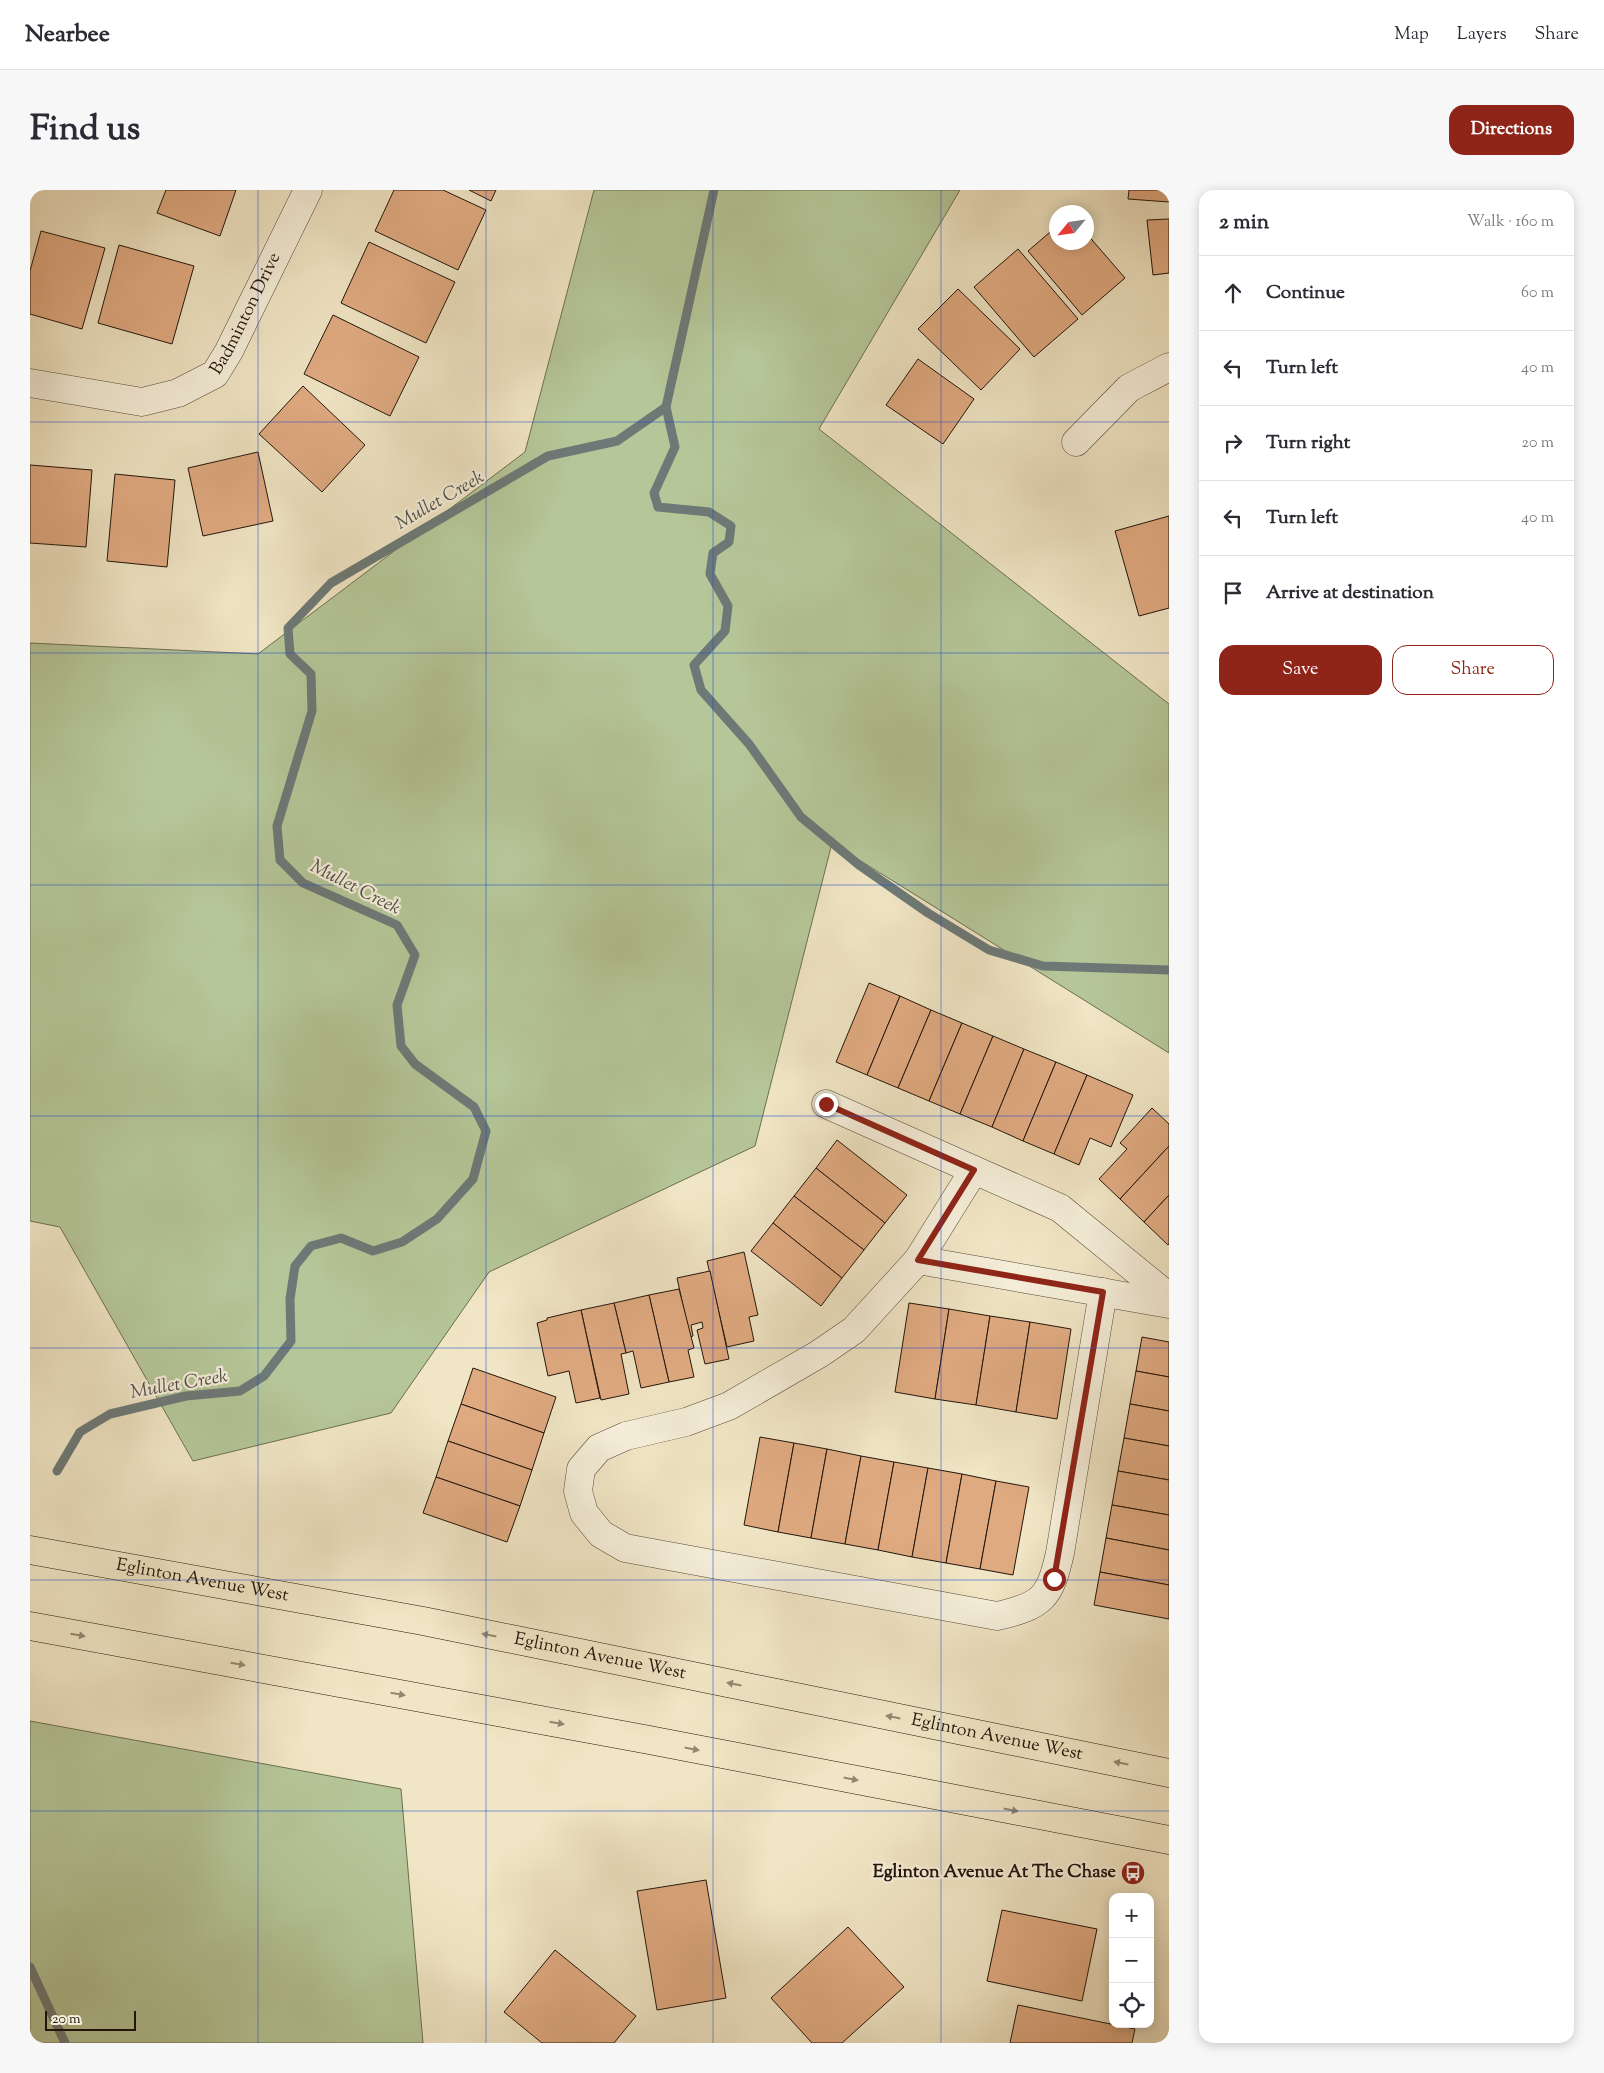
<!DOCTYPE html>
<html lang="en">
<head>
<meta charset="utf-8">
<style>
  body { margin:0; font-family:"Sorts Mill Goudy",serif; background:#f7f7f7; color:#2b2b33 }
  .controls { position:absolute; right:15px; bottom:15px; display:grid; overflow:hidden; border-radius:10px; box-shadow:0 2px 12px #0003 }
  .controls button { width:45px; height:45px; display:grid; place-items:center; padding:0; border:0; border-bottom:1px solid #e1e1e2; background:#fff; color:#2b2b33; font:25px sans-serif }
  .compass { position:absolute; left:1019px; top:15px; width:45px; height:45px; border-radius:50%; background:#fff; box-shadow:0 2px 12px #0003; rotate:241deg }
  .scale { position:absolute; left:15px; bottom:12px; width:91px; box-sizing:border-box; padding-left:5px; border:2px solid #22150b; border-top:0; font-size:14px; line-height:18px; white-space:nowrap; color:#22150b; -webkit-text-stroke:4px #f5eed9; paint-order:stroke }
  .stop { position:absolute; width:15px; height:15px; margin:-11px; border:4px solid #8f2418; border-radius:50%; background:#fff }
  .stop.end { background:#8f2418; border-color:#fff; box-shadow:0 1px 5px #0008 }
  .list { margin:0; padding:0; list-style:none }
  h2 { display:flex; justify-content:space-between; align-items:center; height:65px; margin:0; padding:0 20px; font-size:21px }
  h2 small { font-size:16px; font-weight:400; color:#7c7c81 }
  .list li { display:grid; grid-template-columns:32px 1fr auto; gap:15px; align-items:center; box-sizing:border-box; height:75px; padding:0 20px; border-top:1px solid #e1e1e2 }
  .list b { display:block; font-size:19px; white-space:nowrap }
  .list em { font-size:16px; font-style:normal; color:#7c7c81 }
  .actions { display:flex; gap:10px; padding:15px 20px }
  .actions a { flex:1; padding:11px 0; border:1px solid #8f2418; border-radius:15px; text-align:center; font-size:18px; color:#8f2418 }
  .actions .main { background:#8f2418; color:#fff }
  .icon { flex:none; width:28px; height:28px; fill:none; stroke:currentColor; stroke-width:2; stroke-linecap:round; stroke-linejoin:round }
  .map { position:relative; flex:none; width:1139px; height:1853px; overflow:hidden; border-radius:15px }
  header { display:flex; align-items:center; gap:30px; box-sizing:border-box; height:70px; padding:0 25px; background:#fff; border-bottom:1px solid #e1e1e2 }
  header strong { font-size:24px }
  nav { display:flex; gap:28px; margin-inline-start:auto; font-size:18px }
  .intro { display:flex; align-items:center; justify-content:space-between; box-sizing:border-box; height:120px; padding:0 30px }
  h1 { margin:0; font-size:35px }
  .button { padding:12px 22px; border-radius:15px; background:#8f2418; color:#fff; font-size:18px; font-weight:700 }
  main { display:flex; gap:30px; padding:0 30px }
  aside { flex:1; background:#fff; border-radius:15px; box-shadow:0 2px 12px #0003 }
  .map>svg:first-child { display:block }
  .green { fill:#b5c698; stroke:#6c6e52 }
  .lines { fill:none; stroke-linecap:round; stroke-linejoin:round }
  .stream { stroke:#6d7977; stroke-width:9 }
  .building { fill:#e0aa81; stroke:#22150b }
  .minor-casing { stroke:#564939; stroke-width:29 }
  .major-casing { stroke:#22150b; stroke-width:29 }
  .minor { stroke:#f5eed9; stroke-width:28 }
  .major { stroke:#f0e5c4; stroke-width:28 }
  .oneway { fill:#938771 }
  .route { stroke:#8f2418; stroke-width:6 }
  .grid { fill:none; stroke:#1d4ed8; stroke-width:1; stroke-opacity:0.55 }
  .labels { text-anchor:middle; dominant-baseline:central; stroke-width:4.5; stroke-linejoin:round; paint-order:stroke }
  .street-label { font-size:18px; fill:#22150b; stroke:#f5eed9 }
  .poi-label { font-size:18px; font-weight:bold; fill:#22150b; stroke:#f5eed9; text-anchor:end }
  .water-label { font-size:19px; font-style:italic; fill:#4e4f4a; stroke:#f5eed9 }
</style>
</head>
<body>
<header>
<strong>Nearbee</strong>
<nav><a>Map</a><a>Layers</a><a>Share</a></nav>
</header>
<div class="intro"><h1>Find us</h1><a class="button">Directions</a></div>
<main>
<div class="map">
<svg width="1139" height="1853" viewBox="0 0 1139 1853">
  <rect width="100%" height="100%" fill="#f0e5c4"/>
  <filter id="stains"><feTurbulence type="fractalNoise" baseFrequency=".004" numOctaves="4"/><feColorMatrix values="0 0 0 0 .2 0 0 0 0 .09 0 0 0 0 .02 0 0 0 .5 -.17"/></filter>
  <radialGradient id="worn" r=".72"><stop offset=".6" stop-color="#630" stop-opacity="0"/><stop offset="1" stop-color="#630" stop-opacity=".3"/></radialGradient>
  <g class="green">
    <polygon points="564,0 930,0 789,239 1139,514 1139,863 802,653 725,956 459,1082 361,1223 163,1271 30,1037 0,1031 0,453 228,464 495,262"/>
    <polygon points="0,1531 371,1599 393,1853 0,1853"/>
  </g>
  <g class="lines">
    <g class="stream">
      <polyline points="636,217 645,257 624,303 628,317 679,322 701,336 699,352 683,363 680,384 698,416 695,441 664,475 671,500 719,554 771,627 829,675 898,723 959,760 1013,776 1139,780"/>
      <polyline points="27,1281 50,1242 80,1224 156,1206 210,1201 234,1186 261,1151 260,1109 265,1076 281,1056 311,1048 343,1061 372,1052 407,1029 443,989 456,941 444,917 385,874 371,856 367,815 385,765 367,735 273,693 250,670 247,636 282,521 281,484 260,464 258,438 301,393 518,266 587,251 636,217 684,0"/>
      <polyline points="0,1777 35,1853"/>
    </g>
  </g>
  <g class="building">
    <polygon points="136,0 206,0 190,46 127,23"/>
    <polygon points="364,0 413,0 456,20 428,80 345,41"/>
    <polygon points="439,0 466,0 461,11"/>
    <polygon points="1099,0 1139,0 1139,12 1098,9"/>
    <polygon points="1139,29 1139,83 1123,85 1117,30"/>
    <polygon points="1026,37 1026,52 1056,52 1056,43 1095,88 1052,125 998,61"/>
    <polygon points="11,41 75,58 52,139 0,124 0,81"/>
    <polygon points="339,52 425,92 396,153 311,113"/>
    <polygon points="89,55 164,76 142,154 68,133"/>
    <polygon points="988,59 1048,129 1004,167 944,97"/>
    <polygon points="928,99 990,159 951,200 888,139"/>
    <polygon points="303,125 389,167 360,226 274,184"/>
    <polygon points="888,169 944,209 913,254 856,215"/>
    <polygon points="273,196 335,255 292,302 229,244"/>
    <polygon points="228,262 243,331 173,346 158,278"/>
    <polygon points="0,275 62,280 56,357 0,353"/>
    <polygon points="85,284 145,290 137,377 77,371"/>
    <polygon points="1139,326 1139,418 1109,426 1085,341"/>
    <polygon points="839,793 870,806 837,885 806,872"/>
    <polygon points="870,806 901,820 868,898 837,885"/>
    <polygon points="901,820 932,833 899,911 868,898"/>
    <polygon points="932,833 963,846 930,924 899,911"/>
    <polygon points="963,846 994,859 962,937 930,924"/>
    <polygon points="994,859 1026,872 993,951 962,937"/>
    <polygon points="1026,872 1057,885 1024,964 993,951"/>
    <polygon points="1057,885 1103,905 1081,957 1060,948 1049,975 1024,964"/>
    <polygon points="1122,918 1139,934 1139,956 1090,1009 1069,989 1097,959 1090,953"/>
    <polygon points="807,950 877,1005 855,1033 786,978"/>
    <polygon points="1139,956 1139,1005 1114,1032 1090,1009"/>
    <polygon points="786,978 855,1033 834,1060 764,1006"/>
    <polygon points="1139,1005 1139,1054 1138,1055 1114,1032"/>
    <polygon points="764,1006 834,1060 812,1088 743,1033"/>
    <polygon points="743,1033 812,1088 791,1116 721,1061"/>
    <polygon points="714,1062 728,1125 719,1127 724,1151 697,1157 677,1071"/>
    <polygon points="680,1081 699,1169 675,1174 667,1140 673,1138 672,1132 661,1135 663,1146 660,1147 647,1088"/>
    <polygon points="649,1099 664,1158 658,1160 664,1187 639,1192 619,1105"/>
    <polygon points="619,1105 639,1192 611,1198 603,1161 596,1163 584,1113"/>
    <polygon points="584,1113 596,1163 591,1164 599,1204 571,1210 551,1120"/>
    <polygon points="879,1113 919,1119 905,1209 865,1202"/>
    <polygon points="919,1119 960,1126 946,1215 905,1209"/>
    <polygon points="551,1120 570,1208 546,1213 539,1181 518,1186 507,1133 517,1130 517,1128"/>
    <polygon points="960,1126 1000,1132 986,1222 946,1215"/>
    <polygon points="1000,1132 1041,1139 1027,1229 986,1222"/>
    <polygon points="1112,1147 1139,1152 1139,1187 1106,1181"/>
    <polygon points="443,1178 526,1207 514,1243 431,1214"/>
    <polygon points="1106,1181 1139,1187 1139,1221 1100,1214"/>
    <polygon points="431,1214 514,1243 502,1280 418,1251"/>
    <polygon points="1100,1214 1139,1221 1139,1256 1094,1248"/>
    <polygon points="730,1247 764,1253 748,1342 714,1335"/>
    <polygon points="1094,1248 1139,1256 1139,1290 1088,1281"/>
    <polygon points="418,1251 502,1280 490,1316 406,1287"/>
    <polygon points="764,1253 797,1259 781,1348 748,1342"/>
    <polygon points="797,1259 831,1266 815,1354 781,1348"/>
    <polygon points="831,1266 864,1272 848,1360 815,1354"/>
    <polygon points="864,1272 898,1278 882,1367 848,1360"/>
    <polygon points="898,1278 932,1284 916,1373 882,1367"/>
    <polygon points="1088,1281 1139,1290 1139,1325 1082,1315"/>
    <polygon points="932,1284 966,1291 950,1379 916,1373"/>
    <polygon points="406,1287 490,1316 477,1352 393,1323"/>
    <polygon points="966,1291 999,1297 983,1385 950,1379"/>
    <polygon points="1082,1315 1139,1325 1139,1360 1076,1348"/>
    <polygon points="1076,1348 1139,1360 1139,1395 1070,1382"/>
    <polygon points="1070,1382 1139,1395 1139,1429 1064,1415"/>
    <polygon points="676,1690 696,1808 627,1820 607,1701"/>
    <polygon points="972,1720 1067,1739 1052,1811 957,1791"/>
    <polygon points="818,1737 874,1797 812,1853 782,1853 741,1808"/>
    <polygon points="525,1760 606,1826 584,1853 512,1853 474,1822"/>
    <polygon points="988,1815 1105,1839 1102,1853 980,1853"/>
  </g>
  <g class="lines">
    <g class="minor-casing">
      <g id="minor">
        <path id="s1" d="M0 193 112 212 148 203 185 184 199 161 278 0"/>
        <polyline points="1046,252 1099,198 1139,177"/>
        <path d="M796 914 944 980 888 1070 824 1140 789 1164 699 1216 656 1232 596 1246 569 1258 551 1279 548 1301 554 1323 571 1344 595 1358 967 1426C1013 1416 1020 1407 1030 1363L1073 1102"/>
        <polyline points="944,980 1030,1018 1139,1107"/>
        <polyline points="888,1070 1139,1114"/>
      </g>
    </g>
    <g class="major-casing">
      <g id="major">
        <path id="s2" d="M0 1360 393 1431 1139 1583"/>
        <polyline points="0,1436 614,1549 1139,1650"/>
      </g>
    </g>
    <use href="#minor" class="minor"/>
    <use href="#major" class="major"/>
  </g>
  <defs><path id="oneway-solid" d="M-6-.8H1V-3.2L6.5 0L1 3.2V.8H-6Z" transform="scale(1.25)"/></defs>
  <g class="oneway">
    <use href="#oneway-solid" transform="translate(48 1445) rotate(10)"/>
    <use href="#oneway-solid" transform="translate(459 1445) rotate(-169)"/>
    <use href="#oneway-solid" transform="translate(208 1474) rotate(10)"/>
    <use href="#oneway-solid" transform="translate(704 1494) rotate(-169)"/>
    <use href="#oneway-solid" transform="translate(368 1504) rotate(10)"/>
    <use href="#oneway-solid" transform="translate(863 1527) rotate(-169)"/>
    <use href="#oneway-solid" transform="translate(527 1533) rotate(10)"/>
    <use href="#oneway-solid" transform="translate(662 1559) rotate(11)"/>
    <use href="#oneway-solid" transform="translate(1091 1573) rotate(-169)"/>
    <use href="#oneway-solid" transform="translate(821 1589) rotate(11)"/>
    <use href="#oneway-solid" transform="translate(981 1620) rotate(11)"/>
  </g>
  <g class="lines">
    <polyline class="route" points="796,914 944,980 888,1070 1073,1102 1024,1389"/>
  </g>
  <path class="grid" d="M228 0V1853M456 0V1853M683 0V1853M911 0V1853M0 232H1139M0 463H1139M0 695H1139M0 926H1139M0 1158H1139M0 1390H1139M0 1621H1139"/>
  <defs>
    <g id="bus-disc" transform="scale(1.25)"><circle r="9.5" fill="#8f2418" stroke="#f5eed9"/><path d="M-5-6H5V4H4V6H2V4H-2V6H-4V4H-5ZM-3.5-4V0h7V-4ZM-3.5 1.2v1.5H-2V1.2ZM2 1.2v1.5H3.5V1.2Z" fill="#fff"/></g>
  </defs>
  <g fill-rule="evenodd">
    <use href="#bus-disc" x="1103" y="1683"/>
  </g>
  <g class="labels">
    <g class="street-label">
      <text stroke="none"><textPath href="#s1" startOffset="260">Badminton Drive</textPath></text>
      <text stroke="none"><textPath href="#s2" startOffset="175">Eglinton Avenue West</textPath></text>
      <text stroke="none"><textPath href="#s2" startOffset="580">Eglinton Avenue West</textPath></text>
      <text stroke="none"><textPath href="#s2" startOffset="985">Eglinton Avenue West</textPath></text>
    </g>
    <g class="poi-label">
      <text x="1086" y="1683">Eglinton Avenue At The Chase</text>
    </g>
    <g class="water-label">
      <text transform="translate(410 311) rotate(-30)">Mullet Creek</text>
      <text transform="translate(325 698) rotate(27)">Mullet Creek</text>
      <text transform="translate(149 1195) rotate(-10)">Mullet Creek</text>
    </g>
  </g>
  <rect width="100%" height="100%" filter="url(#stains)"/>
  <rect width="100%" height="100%" fill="url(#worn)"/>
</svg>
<div class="controls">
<button>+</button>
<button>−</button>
<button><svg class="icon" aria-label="locate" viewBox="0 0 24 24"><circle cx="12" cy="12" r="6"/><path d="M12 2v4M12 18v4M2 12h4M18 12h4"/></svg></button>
</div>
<svg class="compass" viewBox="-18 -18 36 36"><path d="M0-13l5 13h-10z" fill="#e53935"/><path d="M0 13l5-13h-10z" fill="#7c7c81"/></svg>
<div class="scale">20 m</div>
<div class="stop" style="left:1024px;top:1389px"></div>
<div class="stop end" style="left:796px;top:914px"></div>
</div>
<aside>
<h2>2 min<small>Walk · 160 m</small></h2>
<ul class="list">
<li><svg class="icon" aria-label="ahead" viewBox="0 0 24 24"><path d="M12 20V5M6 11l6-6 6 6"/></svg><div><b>Continue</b></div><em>60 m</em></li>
<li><svg class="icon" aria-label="left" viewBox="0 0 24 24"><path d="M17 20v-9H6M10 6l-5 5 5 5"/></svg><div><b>Turn left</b></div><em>40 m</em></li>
<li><svg class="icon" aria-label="right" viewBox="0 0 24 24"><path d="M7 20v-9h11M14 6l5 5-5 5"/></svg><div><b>Turn right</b></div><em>20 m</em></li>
<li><svg class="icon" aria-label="left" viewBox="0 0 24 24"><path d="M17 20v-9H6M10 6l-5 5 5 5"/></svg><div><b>Turn left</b></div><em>40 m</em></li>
<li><svg class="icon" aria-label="arrive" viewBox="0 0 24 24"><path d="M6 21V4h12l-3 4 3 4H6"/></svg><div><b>Arrive at destination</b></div></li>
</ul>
<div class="actions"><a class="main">Save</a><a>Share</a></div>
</aside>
</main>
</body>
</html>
